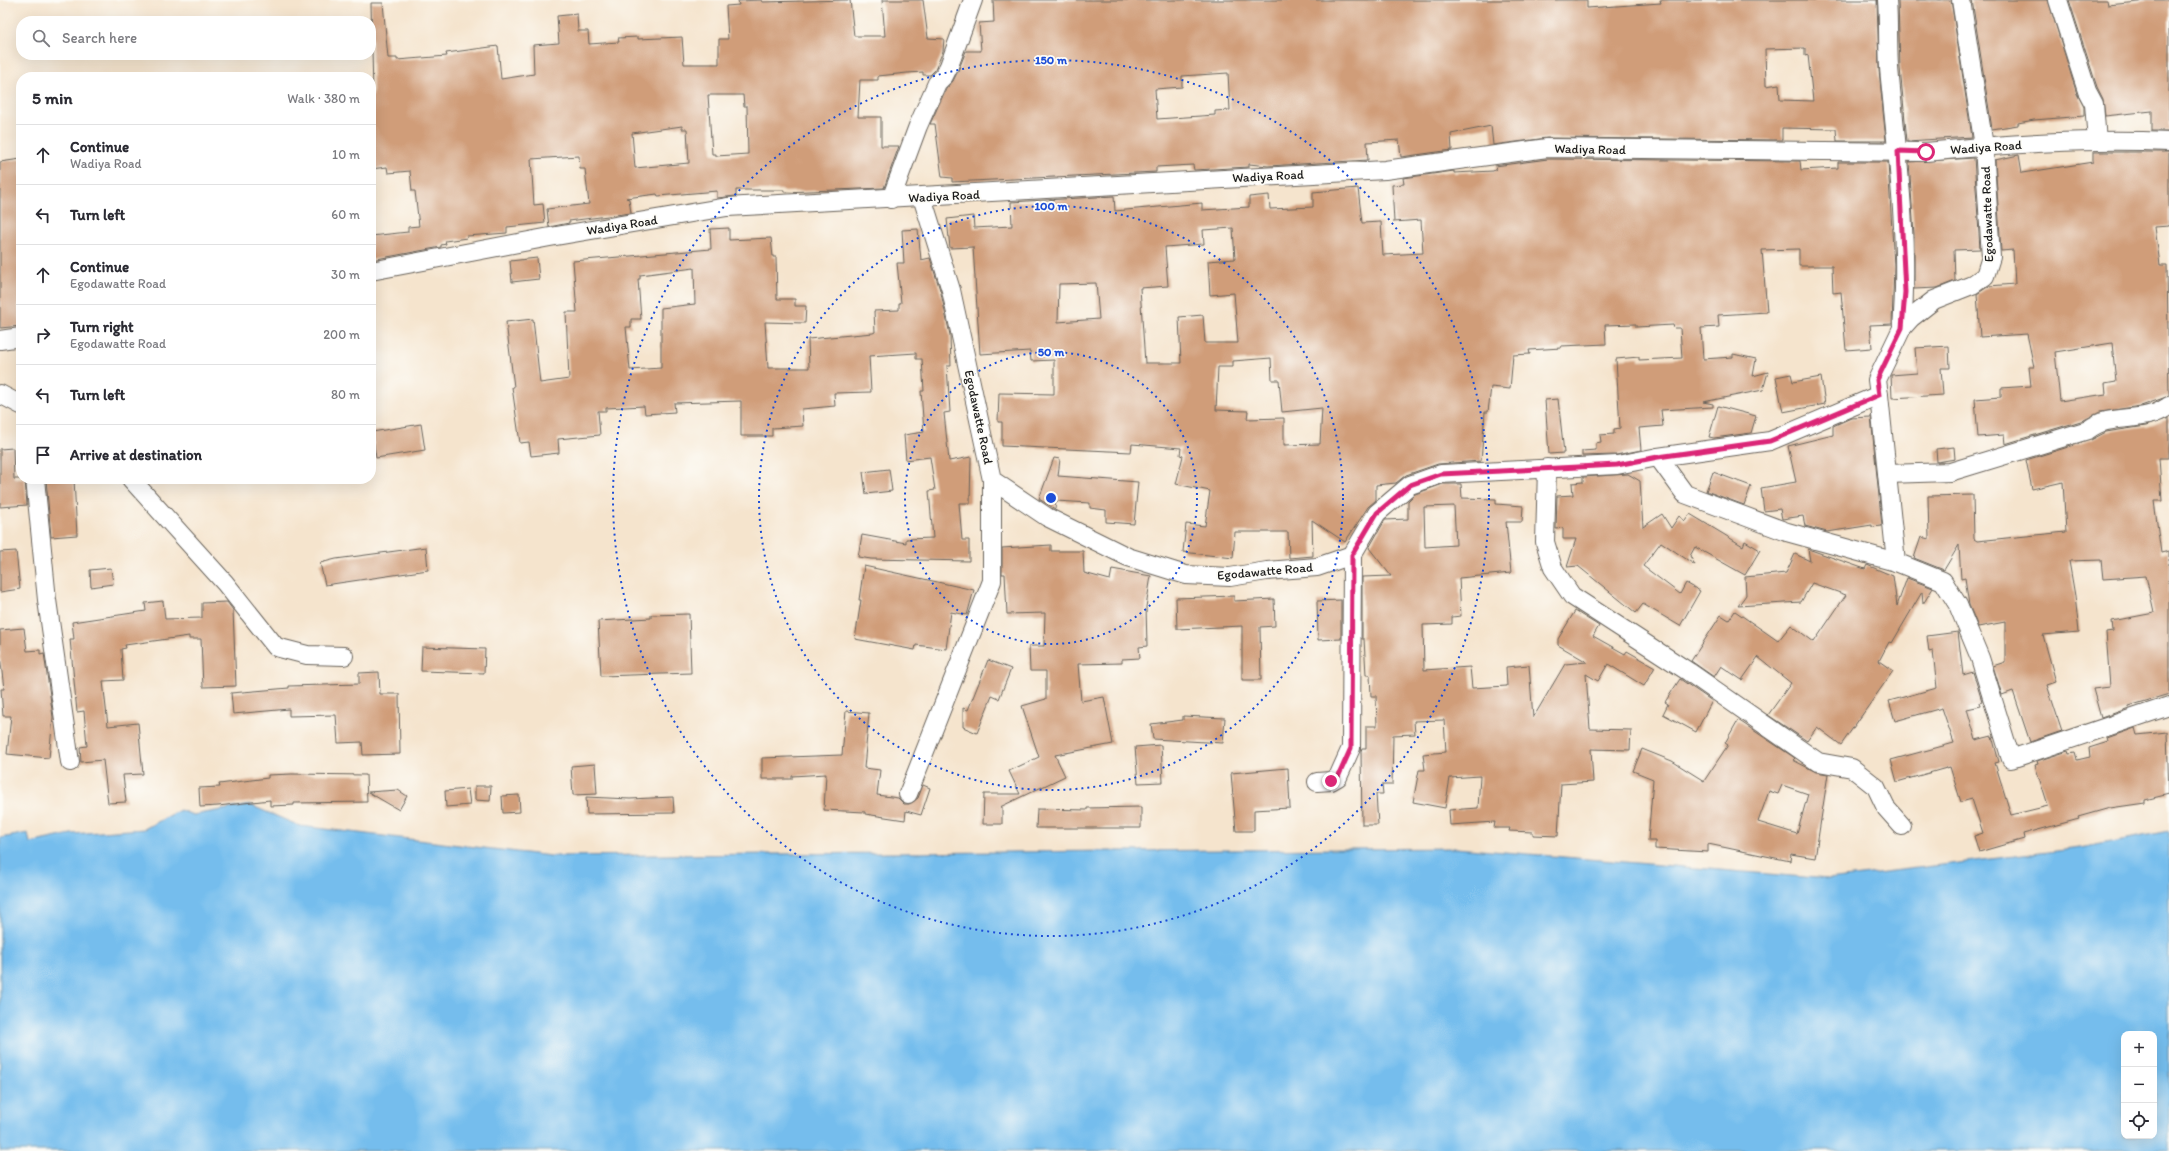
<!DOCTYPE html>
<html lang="en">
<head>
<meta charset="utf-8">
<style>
  body { margin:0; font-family:Itim,sans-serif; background:#f7f7f7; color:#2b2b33 }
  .controls { position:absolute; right:12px; bottom:12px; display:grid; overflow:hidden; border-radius:8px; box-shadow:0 4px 16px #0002 }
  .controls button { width:36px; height:36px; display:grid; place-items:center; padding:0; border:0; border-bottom:1px solid #e1e1e2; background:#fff; color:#2b2b33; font:20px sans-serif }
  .stop { position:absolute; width:12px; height:12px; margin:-9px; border:3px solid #db2777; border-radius:50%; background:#fff }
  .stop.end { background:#db2777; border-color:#fff; box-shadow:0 1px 4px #0008 }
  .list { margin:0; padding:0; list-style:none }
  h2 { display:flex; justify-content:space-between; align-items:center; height:52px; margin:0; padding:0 16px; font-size:17px }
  h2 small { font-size:13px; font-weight:400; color:#7c7c81 }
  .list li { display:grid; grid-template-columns:26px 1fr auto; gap:12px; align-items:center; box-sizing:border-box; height:60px; padding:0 16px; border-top:1px solid #e1e1e2 }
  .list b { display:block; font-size:15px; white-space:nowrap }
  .list p { margin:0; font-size:13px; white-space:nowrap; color:#7c7c81 }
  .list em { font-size:13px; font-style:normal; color:#7c7c81 }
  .icon { flex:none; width:22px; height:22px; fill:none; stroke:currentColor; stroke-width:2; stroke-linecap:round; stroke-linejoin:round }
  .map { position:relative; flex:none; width:2169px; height:1151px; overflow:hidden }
  .search { position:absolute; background:#fff; box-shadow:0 4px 16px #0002; left:16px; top:16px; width:360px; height:44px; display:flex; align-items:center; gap:10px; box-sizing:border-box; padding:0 14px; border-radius:16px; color:#7c7c81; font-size:15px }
  .panel { position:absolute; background:#fff; box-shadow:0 4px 16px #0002; left:16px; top:72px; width:360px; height:412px; border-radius:16px }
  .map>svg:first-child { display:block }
  .water { fill:#75bded; stroke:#486c84; fill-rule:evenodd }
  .building { fill:#d09d79; fill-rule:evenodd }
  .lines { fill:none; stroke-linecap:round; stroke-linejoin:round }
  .street-casing { stroke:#68625a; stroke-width:20 }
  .street { stroke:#fff; stroke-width:18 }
  .route { stroke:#db2777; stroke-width:5 }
  .ring { fill:none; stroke:#1d4ed8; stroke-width:2; stroke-dasharray:2 4 }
  .labels { text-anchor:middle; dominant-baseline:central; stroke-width:3.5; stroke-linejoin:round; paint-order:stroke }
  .street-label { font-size:13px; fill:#1c1c1c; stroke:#fdfcf7 }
  .centre { fill:#1d4ed8; stroke:#fdfcf7; stroke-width:2 }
  .ring-label { font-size:12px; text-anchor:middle; font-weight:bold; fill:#1d4ed8; stroke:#fdfcf7; stroke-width:3.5; stroke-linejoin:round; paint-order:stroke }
</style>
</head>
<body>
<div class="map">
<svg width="2169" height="1151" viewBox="0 0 2169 1151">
  <rect width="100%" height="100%" fill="#fdfcf7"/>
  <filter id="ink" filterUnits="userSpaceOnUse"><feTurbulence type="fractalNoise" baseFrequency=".025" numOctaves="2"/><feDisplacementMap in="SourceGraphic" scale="8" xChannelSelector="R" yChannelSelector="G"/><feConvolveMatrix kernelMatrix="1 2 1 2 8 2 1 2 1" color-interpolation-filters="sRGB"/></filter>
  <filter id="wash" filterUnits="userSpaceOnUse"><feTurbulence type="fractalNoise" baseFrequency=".012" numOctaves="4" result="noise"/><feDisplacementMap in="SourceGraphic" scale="16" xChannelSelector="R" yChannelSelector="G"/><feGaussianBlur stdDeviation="0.9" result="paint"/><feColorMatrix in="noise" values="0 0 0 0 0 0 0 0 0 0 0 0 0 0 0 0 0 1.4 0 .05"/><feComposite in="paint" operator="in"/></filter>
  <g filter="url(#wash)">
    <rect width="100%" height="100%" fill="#f5e4cd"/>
    <path class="water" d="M250 805 300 826 551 856 1456 848 1828 879 2080 848 2169 831V1151H0V838L28 833 30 843 71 834 144 829 180 810 193 815ZM2124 1034H2154V1136H2124Z"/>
    <g id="blocks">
      <g class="building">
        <path d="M761 0 762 2 850 0 854 36H885L882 0H923L928 38 944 39 943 51 935 70 930 75H923V72L907 73 878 76V80H860L858 117H881V146H899L884 188 784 192V190H736V196L717 198V191L658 196 657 194 626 198 629 199 631 213 569 221V223L549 227 547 209 589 204 585 169H580L579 156 531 159 534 205 543 204 545 223 507 227V233L467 236V238L445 241 446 244 441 245V247L371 260V236L408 232V227L419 226 415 191H412L410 171 388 173 387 167 371 169V95H373L371 3H383L388 58H397V60L447 56 446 53 498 46 501 79 534 74 533 45 559 43 557 16 577 14 578 31H588L589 44 619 42 618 38 638 37V39L682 37 684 64H719V39H728L726 6 739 5 738 1ZM708 95H743L744 106H747L748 154 716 156V154H712ZM682 126V129H687L689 163 635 168 632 133Z"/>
        <path d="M993 0H1587V8L1661 3 1660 0H1877L1879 70 1886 141H1837L1836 129 1782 128V140L1547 138 1493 145 1491 126 1451 134 1452 150 1401 157 1399 140 1367 142 1368 160 1268 166 1249 164V167L1194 170 1193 165 1156 167V172L952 182V178L942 177 935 124H930L946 89 953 81 958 71 966 51H981L979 23 994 22ZM1805 48V56L1808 55 1813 101 1780 100 1779 84 1766 86 1765 49ZM1228 73 1230 110 1215 111V115L1157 119 1155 89 1182 87V76Z"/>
        <polygon points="1898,0 1951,0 1972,137 1907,141 1900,68"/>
        <polygon points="1972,0 2048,0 2077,94 2084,107 2084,116 2034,120 2018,123 2018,125 1992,129"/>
        <polygon points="2069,0 2107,0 2108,5 2139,2 2143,0 2169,0 2169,131 2152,131 2152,111 2105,116 2103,99 2097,87"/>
        <path d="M2093 152H2169V226L2155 227 2160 265H2167L2169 396 2141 406 2100 412 2084 420 2005 444 2004 435 1978 437 1975 399 2001 397V388L2031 386 2029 367H2034L2027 334 1980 337 1977 294 1989 286 2015 284 2013 250 2001 251 1995 160 2019 155 2022 173 2093 162ZM2112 343 2116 382 2105 384 2106 394 2060 401 2055 352Z"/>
        <polygon points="1974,158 1980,249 1954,250 1955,281 1937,288 1914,289 1914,234 1909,162"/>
        <polygon points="21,159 21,303 18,304 21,326 0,328 0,162"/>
        <path d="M1548 159 1800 161 1801 170 1838 168V162H1888L1894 266 1892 324 1870 325 1872 348 1846 350 1841 292 1833 293 1832 266H1799V249L1762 250 1767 312 1718 315 1719 327 1701 328 1703 359 1733 357V354L1756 359 1753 376 1768 372 1763 390 1703 402 1713 404V407L1661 410 1663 426 1639 428 1641 450 1616 455 1582 456V451L1596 450V443L1601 442 1600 435 1614 434V429L1620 428 1616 359 1639 357V360L1682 358 1680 328H1674L1673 325 1636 327V324L1605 325 1606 344 1561 346V348L1529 350 1530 354 1513 355 1510 389 1491 387 1488 412H1485L1481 461 1438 464 1406 475 1396 483 1376 485V500L1368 507 1345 542 1312 520 1313 556 1289 558 1288 532H1235L1233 558 1183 552 1186 524 1205 526 1210 491 1176 484 1183 456 1180 455 1181 448 1132 444 1131 452 1002 446V422H998L999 393 1054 394V360L1031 361 1030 351 980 354 973 247 950 248 947 219 973 216 974 228 1012 226 1011 202 1114 196 1115 211 1202 203V210L1249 207V197L1269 195 1270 209 1313 207V192L1358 188 1362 223 1381 222 1383 255 1423 253 1421 220 1394 222 1392 185 1404 184 1403 178 1454 171V173L1493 171 1496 169 1495 166ZM1233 228 1235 259 1208 261 1210 295 1234 293 1238 343H1205L1203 315 1179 317 1181 363H1145L1140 288 1168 286 1165 247 1204 244 1203 230ZM1096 283 1099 319 1058 322 1059 284ZM1271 358 1272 380H1279L1282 412 1322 408 1320 444 1284 445V418L1247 419 1248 411 1216 410 1218 367H1233V361Z"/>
        <path d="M729 228V240L771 238 773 257H776L777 299H795V306H806L805 323 765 322 768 368H809L808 339 873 333 875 332 874 311 899 310V303H901L897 263H904L902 230 918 229 921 260 930 258 941 293 950 335 951 366H947L950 412 944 413 949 461 971 457 970 503H959L962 540H969V561L871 559 858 557 862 535 906 543V539L933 538 929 491 935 490 930 457 906 460 904 435 924 432 921 391H924L922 359H916V353L869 356 871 392 834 393 835 406 802 409 803 426 772 428V436H741V401L674 403 675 412 645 414 644 406 606 408V411H598L600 435 558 439 559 453 531 456 529 442 520 443 512 387H514L506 322 533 319 540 383 569 379 566 312H577L573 261 711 249 710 229ZM694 268 695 304 661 308V368L630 370 626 327H631V319H641L638 279H640V275Z"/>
        <polygon points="537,258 539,279 512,282 510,261"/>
        <polygon points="1949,346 1950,368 1941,368 1943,395 1892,398 1891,375 1917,373 1915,348"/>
        <polygon points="1791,374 1793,382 1821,377 1825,404 1783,412 1776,377"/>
        <polygon points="1558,399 1564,453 1549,454 1545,400"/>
        <polygon points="1718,406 1756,416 1751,433 1714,438 1709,437"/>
        <polygon points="1871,417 1882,526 1872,527 1872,525 1827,532 1805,526 1803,516 1782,519 1780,509 1764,511 1761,488 1796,482 1788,446 1833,435 1833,426 1851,418"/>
        <polygon points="2169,418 2169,458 2159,458 2162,501 2154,501 2161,553 2169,551 2169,694 2129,706 2129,708 2101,718 2093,689 2110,687 2106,632 2113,631 2112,621 2154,613 2146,576 2103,579 2101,560 2069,561 2075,596 2079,632 2043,635 2056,682 2047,685 2062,731 2030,742 2013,691 2002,695 1993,666 2005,662 2005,622 1978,627 1969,605 1965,578 1961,579 1959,545 1944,570 1914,558 1921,537 1929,539 1928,496 1973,495 1974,539 1977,541 2066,532 2063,482 2032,489 2026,460 2091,440 2106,432 2146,426"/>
        <polygon points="421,424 425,450 376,458 372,432"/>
        <polygon points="1954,447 1955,459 1937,462 1936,449"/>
        <polygon points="13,448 14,479 25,479 27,505 0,507 0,449"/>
        <polygon points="1054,458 1060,459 1058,476 1138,482 1134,524 1106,522 1106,510 1090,508 1090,503 1056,501 1055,509 1039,499"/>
        <polygon points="889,469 892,491 866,494 863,472"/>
        <polygon points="1713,472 1751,486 1744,505 1706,491"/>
        <polygon points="1628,474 1640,481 1643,527 1662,514 1671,528 1679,516 1685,521 1690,514 1743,546 1745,541 1760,550 1745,575 1695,547 1690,556 1695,565 1661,542 1643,566 1680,594 1686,583 1700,591 1680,626 1643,604 1636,613 1578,566 1567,567 1576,539 1563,539 1563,528 1556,529 1557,496 1573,495 1572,483 1583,482 1583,477"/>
        <polygon points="46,479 74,479 77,535 51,537"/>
        <path d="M1443 484H1461L1462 498 1496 499V504L1523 506 1522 522H1506L1511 573 1459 578 1461 616 1452 617V624L1423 625 1424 670 1470 667 1472 688 1507 686 1506 667 1529 665 1533 718 1565 664 1587 662 1558 645V639L1575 611 1599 626 1593 636 1625 654 1627 651 1655 667 1644 686 1608 664 1598 681 1586 674 1590 729 1631 730 1630 750 1591 749 1593 782 1561 784 1558 836 1533 835V832L1509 831 1510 828H1494L1495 822 1450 825 1449 810 1478 808 1480 776 1450 778 1445 808 1413 802 1419 770H1425L1423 754 1446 752 1444 720 1414 721 1415 734 1393 735 1392 785H1382L1383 794H1376L1378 825H1362L1361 751 1362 748H1366V726H1377L1376 696H1371L1370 675H1366L1364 639H1362V577L1391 576 1369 548 1385 520 1408 519V501L1415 494ZM1454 506 1456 545 1425 547 1424 507Z"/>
        <polygon points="1051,545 1051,551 1083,551 1084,573 1110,580 1112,569 1151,576 1146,607 1147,646 1139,647 1140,658 1122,659 1122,663 1078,664 1081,701 1104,697 1113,744 1055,755 1065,776 1000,807 1002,807 1002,824 983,824 984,794 1020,794 1009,771 1039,757 1022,706 1046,699 1046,671 1030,671 1029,646 1044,646 1045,613 1007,614 1005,574 1002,574 1002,548"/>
        <polygon points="426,547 428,570 325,585 320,563 336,559"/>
        <polygon points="1808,549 1865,569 1867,565 1893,576 1897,606 1907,578 1933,588 1923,604 1922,592 1892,643 1889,642 1879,661 1893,671 1841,745 1817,727 1807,741 1768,715 1791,683 1758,657 1742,680 1721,666 1714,677 1691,661 1721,615 1729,620 1735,611 1778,641 1791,625 1814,642 1846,595 1812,583 1801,602 1738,606 1746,595 1745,577 1786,573 1795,554 1810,561"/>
        <polygon points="16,551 20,589 0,592 0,552"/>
        <polygon points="864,566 974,590 967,615 951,612 946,649 916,645 915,650 855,639 861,600 859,600"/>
        <polygon points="111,568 113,584 91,587 90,570"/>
        <polygon points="1234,596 1234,601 1274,599 1275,626 1260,627 1261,680 1242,680 1242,626 1177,629 1176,598"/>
        <polygon points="1341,600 1341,639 1318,640 1317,601"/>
        <polygon points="163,601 165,619 202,618 202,603 227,602 233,610 236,686 203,687 201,639 189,639 189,636 125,645 126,648 121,649 123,680 103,681 108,726 138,723 143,774 123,775 126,802 108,803 103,760 81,762 80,747 87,746 84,711 77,712 70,639 74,639 72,622 146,611 145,603"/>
        <polygon points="689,614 691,673 601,676 598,621 651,618 651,615"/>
        <polygon points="24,628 27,651 40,650 40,654 44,653 53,717 49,758 7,754 11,716 3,716 1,689 4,689 0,655 0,630"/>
        <polygon points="1958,632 1963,675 1973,672 1982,701 1980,702 1981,706 1967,709 1976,740 1992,736 1999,762 1995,763 2011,815 2048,806 2035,765 2038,764 2037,761 2068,751 2069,754 2075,753 2077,760 2090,757 2089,748 2108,742 2107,738 2135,728 2137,735 2167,732 2169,794 2145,800 2145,803 2110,808 2078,817 2079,819 2023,834 2024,839 1979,852 1974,836 1983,833 1972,799 1961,802 1950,767 1897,782 1891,760 1954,743 1942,708 1895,721 1889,701 1937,688 1933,651 1929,652 1927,636"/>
        <polygon points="422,647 485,649 484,673 421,671"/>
        <polygon points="988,660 1011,669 999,699 992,696 977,733 963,727 963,708 968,710"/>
        <polygon points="379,672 380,694 399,694 400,754 363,755 362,742 338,743 336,715 289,716 289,709 233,714 231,693 289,688 289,686 359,684 359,673"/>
        <polygon points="1680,679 1712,701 1696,732 1663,714 1668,704 1665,702"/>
        <polygon points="846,711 869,713 864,768 880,770 877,795 898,798 904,804 909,804 918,798 923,785 930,788 921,815 906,811 905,820 865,814 865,812 824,810 826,774 792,776 792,779 762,779 762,758 842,755"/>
        <polygon points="1183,716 1225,718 1223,743 1153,739 1151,724 1183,720"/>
        <path d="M1738 720 1795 758 1793 760 1816 772 1828 774 1815 858 1791 854 1790 861 1708 844V852L1655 849V841H1648L1653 779 1633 771 1642 749 1672 761 1704 781 1728 745 1725 743ZM1782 785 1808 794 1797 834 1758 822 1769 791 1778 794Z"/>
        <polygon points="1161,745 1163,782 1138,783 1135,747"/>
        <polygon points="595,764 597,794 573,795 571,766"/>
        <polygon points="1288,768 1290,808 1254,810 1254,831 1236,831 1231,773"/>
        <polygon points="292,774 366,775 367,802 294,803 294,805 270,806 270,800 218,806 200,807 199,788 220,787 219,784 268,778 268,775"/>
        <polygon points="475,786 491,786 490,801 475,800"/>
        <polygon points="468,789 470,805 446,807 445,791"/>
        <polygon points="398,790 407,796 399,810 368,792"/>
        <polygon points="519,795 520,812 503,813 502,796"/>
        <polygon points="586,797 630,799 673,797 674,813 587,814"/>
        <polygon points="1141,807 1141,828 1036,828 1037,809 1087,810 1087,808"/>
      </g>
    </g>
  </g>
  <g filter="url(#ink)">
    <use href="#blocks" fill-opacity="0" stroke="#68625a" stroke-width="1"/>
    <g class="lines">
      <g class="street-casing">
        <g id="street">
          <path d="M1887 0C1889 26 1887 53 1890 79 1898 161 1909 245 1902 328"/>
          <polyline points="2058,0 2087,91 2094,104 2097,141"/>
          <polyline points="922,197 951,290 992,480 1047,517 1128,557 1186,575 1230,577 1267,571 1317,567 1352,555 1377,513 1410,485 1441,474 1617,465 1658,457 1770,441 1879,395 1877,380 1902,328 1911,318 1934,300 1972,285 1985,276 1991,257 1984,146 1961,0"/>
          <polyline points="891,199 918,126 937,83 944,76 949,66 973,0"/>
          <path d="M371 271 550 237 727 207 1385 170 1547 148 1926 152C2006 144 2088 138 2169 142"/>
          <polyline points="0,340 21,337"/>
          <polyline points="0,394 21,405"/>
          <polyline points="1879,395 1896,562 1943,581 1958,605 1980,658 2011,759 2169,706"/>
          <polyline points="1658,457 1685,494 1787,532 1896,562"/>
          <polyline points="1547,468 1545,542 1553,568 1572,596 1689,672 1818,762 1852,768 1876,787 1886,808 1902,826"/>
          <path d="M1887 474 1950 472 2088 430C2107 415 2129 421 2152 414 2158 413 2164 409 2169 406"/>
          <polyline points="35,479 47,600 70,762"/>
          <polyline points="131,479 225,583 276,647 307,655 344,656"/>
          <polyline points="1317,782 1331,781 1338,777 1351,748 1352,555"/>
          <polyline points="908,794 992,581 992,480"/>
        </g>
      </g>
      <use href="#street" class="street"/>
    </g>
  </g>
  <g class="lines" filter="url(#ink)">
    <polyline class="route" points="1331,781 1338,777 1351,748 1352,555 1377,513 1410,485 1441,474 1617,465 1658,457 1770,441 1879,395 1877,380 1902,328 1905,292 1898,151 1926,152"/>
  </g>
  <g class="ring">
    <circle cx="1051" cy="498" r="146"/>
    <circle cx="1051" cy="498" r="292"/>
    <circle cx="1051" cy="498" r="438"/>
  </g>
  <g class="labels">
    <g class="street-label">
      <text transform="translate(1986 147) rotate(-4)">Wadiya Road</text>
      <text transform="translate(1590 149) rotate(1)">Wadiya Road</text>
      <text transform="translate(1268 176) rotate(-3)">Wadiya Road</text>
      <text transform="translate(944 196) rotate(-3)">Wadiya Road</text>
      <text transform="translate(1987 214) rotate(-92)">Egodawatte Road</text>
      <text transform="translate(622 225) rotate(-9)">Wadiya Road</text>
      <text transform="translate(979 417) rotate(78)">Egodawatte Road</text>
      <text transform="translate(1265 571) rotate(-5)">Egodawatte Road</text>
    </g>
  </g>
  <circle cx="1051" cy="498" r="6" class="centre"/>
  <g class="ring-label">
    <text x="1051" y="64">150 m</text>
    <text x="1051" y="210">100 m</text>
    <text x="1051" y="356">50 m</text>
  </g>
</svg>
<div class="controls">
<button>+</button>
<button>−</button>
<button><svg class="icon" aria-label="locate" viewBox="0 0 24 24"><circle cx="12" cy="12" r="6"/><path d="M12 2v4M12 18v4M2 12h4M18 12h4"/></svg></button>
</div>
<div class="stop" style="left:1926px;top:152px"></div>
<div class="stop end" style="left:1331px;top:781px"></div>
<div class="search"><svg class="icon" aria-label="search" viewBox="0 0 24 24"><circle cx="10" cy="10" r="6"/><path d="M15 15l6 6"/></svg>Search here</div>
<section class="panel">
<h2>5 min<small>Walk · 380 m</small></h2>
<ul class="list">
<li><svg class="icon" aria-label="ahead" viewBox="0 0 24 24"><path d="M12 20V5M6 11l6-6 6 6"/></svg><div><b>Continue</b><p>Wadiya Road</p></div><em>10 m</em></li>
<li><svg class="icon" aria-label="left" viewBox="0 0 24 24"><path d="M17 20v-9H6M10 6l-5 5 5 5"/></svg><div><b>Turn left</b></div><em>60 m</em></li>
<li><svg class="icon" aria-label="ahead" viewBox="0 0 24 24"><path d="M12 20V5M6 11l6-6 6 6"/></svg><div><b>Continue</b><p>Egodawatte Road</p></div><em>30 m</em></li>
<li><svg class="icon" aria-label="right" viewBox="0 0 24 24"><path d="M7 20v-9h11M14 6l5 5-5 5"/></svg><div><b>Turn right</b><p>Egodawatte Road</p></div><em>200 m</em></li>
<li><svg class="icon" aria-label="left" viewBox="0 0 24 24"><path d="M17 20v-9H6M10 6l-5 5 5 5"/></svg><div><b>Turn left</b></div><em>80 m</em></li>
<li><svg class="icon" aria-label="arrive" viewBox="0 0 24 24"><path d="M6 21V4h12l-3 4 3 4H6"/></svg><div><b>Arrive at destination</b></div></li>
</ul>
</section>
</div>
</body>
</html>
